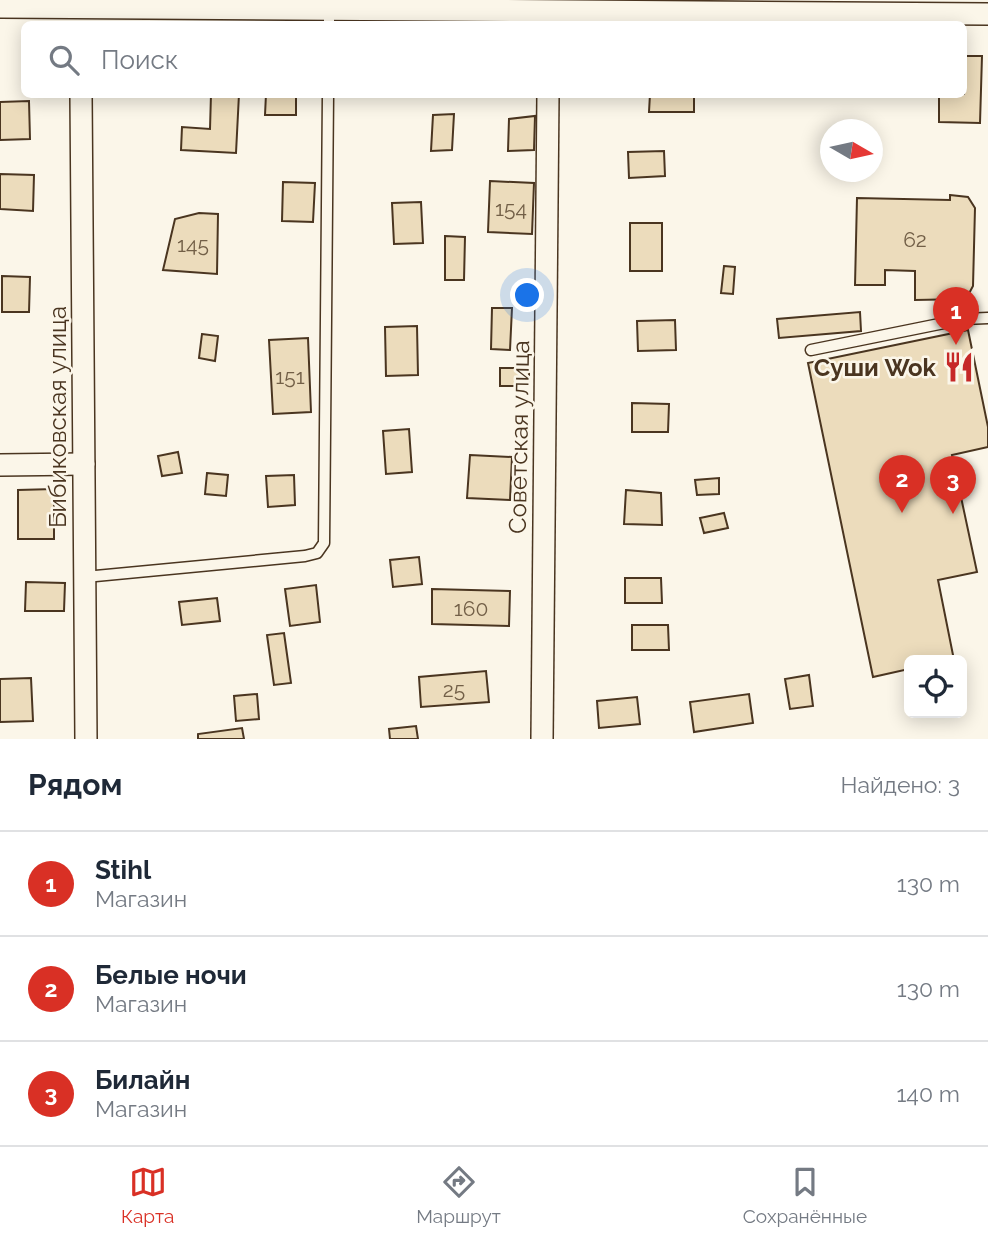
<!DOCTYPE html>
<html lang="ru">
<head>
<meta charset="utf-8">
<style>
  body { margin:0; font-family:Raleway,sans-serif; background:#f2f2f3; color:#1f2937 }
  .controls { position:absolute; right:21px; bottom:21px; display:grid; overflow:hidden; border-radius:10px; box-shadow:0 4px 18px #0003 }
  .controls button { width:63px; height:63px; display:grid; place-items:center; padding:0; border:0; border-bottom:2px solid #e0e1e3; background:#fff; color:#1f2937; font:35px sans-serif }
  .compass { position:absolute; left:820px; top:119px; width:63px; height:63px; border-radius:50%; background:#fff; box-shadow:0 4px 18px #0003; rotate:99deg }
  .you { position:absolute; left:528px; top:296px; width:24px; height:24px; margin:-18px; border:5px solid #fff; border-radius:50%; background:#1a73e8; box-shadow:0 0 0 10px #1a73e833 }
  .badge { display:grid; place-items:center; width:46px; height:46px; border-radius:50%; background:#d93025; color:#fff; font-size:23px; font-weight:700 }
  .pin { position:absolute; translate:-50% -58px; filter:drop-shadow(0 2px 4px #0008) }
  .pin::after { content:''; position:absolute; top:37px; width:24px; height:21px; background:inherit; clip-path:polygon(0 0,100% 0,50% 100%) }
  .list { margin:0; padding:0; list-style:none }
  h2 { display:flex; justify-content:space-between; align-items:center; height:91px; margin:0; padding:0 28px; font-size:30px }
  h2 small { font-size:23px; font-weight:400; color:#747a83 }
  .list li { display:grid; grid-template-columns:46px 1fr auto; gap:21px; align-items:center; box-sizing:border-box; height:105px; padding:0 28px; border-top:2px solid #e0e1e3 }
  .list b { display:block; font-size:26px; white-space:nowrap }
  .list p { margin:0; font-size:23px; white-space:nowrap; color:#747a83 }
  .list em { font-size:23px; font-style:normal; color:#747a83 }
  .icon { flex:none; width:38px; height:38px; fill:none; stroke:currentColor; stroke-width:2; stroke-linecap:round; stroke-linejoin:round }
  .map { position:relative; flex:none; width:988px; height:739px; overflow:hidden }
  .search { position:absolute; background:#fff; box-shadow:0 4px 18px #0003; left:21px; right:21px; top:21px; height:77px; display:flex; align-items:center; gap:18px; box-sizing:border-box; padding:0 24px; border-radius:10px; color:#747a83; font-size:26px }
  .sheet { height:406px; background:#fff }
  nav { display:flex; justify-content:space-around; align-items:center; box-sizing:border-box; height:98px; border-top:2px solid #e0e1e3; background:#fff; font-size:19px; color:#747a83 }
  nav a { display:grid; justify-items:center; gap:4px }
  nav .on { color:#d93025 }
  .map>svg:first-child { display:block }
  .building { fill:#ecdcbc; stroke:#4a3520; stroke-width:2 }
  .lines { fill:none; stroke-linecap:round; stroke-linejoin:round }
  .service-casing { stroke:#4a3520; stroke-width:13 }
  .minor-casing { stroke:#4a3520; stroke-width:24 }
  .service { stroke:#fbf6e9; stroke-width:10 }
  .minor { stroke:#fbf6e9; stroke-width:21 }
  .labels { text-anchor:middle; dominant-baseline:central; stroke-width:5; stroke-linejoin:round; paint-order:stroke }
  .number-label { font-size:21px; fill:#725f47 }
  .poi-label { font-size:24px; font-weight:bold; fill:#4a3520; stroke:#fbf6e9; text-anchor:end }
  .street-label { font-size:24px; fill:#4a3520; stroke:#fbf6e9 }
</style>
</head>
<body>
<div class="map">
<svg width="988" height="739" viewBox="0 0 988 739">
  <rect width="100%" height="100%" fill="#fbf6e9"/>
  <g class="building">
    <polygon points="964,56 982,56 980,123 939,122 939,94 964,94"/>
    <polygon points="211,94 239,94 236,153 181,150 182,127 210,129"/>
    <polygon points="266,94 296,94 296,115 265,115"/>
    <polygon points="650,94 694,94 694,112 649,112"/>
    <polygon points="29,101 30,139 0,140 0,102"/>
    <polygon points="454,114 452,150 431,151 433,115"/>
    <polygon points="535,116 534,150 508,151 509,119"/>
    <polygon points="664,151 665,176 629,178 628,152"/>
    <polygon points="0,174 34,175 33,211 0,209"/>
    <polygon points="490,181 534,183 532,234 488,232"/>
    <polygon points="283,182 315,183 313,222 282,221"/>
    <polygon points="950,195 968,197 975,208 973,286 966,299 915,300 915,271 885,270 885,285 855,285 857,198 950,200"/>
    <polygon points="421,202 423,243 394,244 392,203"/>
    <polygon points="199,213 218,214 217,274 163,270 175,219"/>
    <rect x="630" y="223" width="32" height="48"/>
    <polygon points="445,236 465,237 464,280 445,280"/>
    <polygon points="724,266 735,267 733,294 721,293"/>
    <polygon points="2,276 30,277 29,312 2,312"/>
    <polygon points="492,308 512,308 510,350 491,349"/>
    <polygon points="860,312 861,331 779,338 777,319"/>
    <polygon points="675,320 676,350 638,351 637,321"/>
    <polygon points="417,326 418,375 386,376 385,327"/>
    <polygon points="968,330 988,427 988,447 952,455 977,572 938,580 954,660 909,660 909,669 873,677 808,363"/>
    <polygon points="202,334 218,336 215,361 199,358"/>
    <polygon points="308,338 311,412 273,414 269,340"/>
    <rect x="500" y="368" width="29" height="18"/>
    <polygon points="632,403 669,404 668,432 632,432"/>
    <polygon points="409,429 412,472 386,474 383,431"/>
    <polygon points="178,452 182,473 162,476 158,456"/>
    <polygon points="470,455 512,457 510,500 467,498"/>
    <polygon points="207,473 228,475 226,496 205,494"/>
    <polygon points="294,475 295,505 268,507 266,476"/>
    <polygon points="719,478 719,494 697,495 695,480"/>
    <polygon points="54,489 54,539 18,539 18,490"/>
    <polygon points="626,490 661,493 662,525 624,524"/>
    <polygon points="724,513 728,528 704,533 700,518"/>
    <polygon points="419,557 422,584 393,587 390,560"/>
    <polygon points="625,578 661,578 662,603 625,603"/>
    <polygon points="26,582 65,583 64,611 25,611"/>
    <polygon points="316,585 320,622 290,626 285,589"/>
    <polygon points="432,589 510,591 509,626 432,624"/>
    <polygon points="217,598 220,621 182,625 179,602"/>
    <polygon points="632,625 668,625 669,650 632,650"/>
    <polygon points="284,633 291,683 274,685 267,635"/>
    <polygon points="486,671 489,702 421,707 419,677"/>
    <polygon points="809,675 813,706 790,709 785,679"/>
    <polygon points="31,678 33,721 0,722 0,679"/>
    <polygon points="257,694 259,719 236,721 234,696"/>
    <polygon points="749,694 753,723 694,732 690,702"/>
    <polygon points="637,697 640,724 599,728 597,701"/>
    <polygon points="416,726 418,739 390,739 389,729"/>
    <polygon points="242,728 244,739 198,739 198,734"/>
  </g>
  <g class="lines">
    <g class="service-casing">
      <g id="service">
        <polyline points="329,24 329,10"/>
        <polyline points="811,350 964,319 988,318"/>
        <polyline points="85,577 305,556 317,553 324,543 328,94"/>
      </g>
    </g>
    <g class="minor-casing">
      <g id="minor">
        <polyline points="0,7 988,14"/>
        <polyline points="81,94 86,739"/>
        <polyline points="0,465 84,464"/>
        <polyline points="542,739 548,94"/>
      </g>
    </g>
    <use href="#service" class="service"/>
    <use href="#minor" class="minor"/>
  </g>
  <defs>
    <g id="restaurant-bare" transform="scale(2.415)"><path d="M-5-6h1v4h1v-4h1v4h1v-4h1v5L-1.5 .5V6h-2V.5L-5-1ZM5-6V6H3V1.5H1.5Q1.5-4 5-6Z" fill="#c62828" stroke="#fbf6e9" stroke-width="2.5" paint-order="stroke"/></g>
  </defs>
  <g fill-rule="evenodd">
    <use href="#restaurant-bare" x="959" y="367"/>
  </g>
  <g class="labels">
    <g class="number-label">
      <text x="511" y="208">154</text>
      <text x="915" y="239">62</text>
      <text x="193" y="244">145</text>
      <text x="290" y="376">151</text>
      <text x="471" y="608">160</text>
      <text x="454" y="689">25</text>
    </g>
    <g class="poi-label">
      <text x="936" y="367">Суши Wok</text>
    </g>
    <g class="street-label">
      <text transform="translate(57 417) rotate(-90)">Бибиковская улица</text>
      <text transform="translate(519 437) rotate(-89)">Советская улица</text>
    </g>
  </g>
</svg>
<div class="controls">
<button><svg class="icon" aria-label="locate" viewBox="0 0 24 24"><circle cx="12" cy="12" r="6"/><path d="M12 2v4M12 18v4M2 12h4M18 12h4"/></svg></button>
</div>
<svg class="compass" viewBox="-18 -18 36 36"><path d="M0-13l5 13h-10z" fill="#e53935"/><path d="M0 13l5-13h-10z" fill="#747a83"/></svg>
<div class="you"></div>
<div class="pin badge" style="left:956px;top:345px">1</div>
<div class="pin badge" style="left:902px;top:513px">2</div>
<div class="pin badge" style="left:953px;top:514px">3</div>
<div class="search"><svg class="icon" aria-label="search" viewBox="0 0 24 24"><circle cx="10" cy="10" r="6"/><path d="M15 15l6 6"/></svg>Поиск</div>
</div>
<section class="sheet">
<h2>Рядом<small>Найдено: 3</small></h2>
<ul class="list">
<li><span class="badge">1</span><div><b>Stihl</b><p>Магазин</p></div><em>130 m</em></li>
<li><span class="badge">2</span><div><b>Белые ночи</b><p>Магазин</p></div><em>130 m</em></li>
<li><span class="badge">3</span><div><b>Билайн</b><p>Магазин</p></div><em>140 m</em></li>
</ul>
</section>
<nav>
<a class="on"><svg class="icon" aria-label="map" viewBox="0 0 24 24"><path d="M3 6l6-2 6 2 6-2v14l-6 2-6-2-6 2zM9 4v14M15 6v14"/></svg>Карта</a>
<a><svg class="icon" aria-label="directions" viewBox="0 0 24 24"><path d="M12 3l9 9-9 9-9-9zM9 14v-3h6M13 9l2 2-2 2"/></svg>Маршрут</a>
<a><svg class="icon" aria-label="saved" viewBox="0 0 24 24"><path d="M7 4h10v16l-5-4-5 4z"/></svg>Сохранённые</a>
</nav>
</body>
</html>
